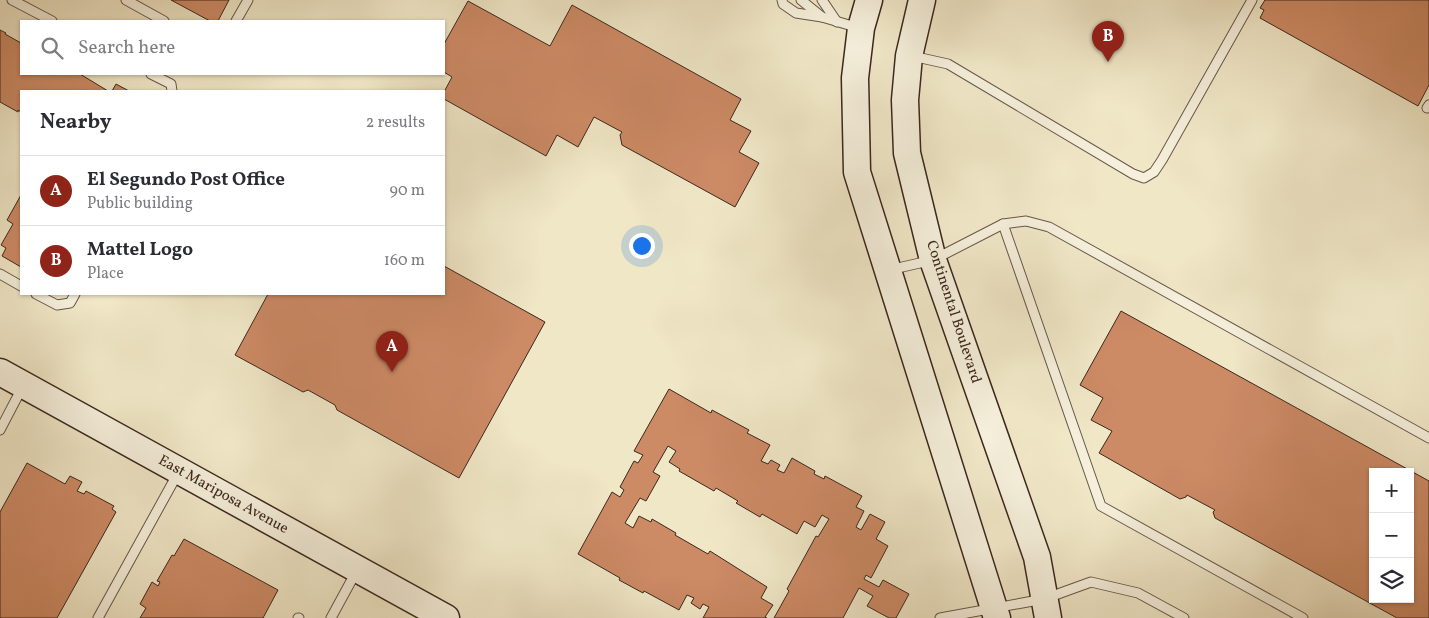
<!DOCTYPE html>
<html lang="en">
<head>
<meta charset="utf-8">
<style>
  body { margin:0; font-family:Vollkorn,serif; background:#f7f7f7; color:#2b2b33 }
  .controls { position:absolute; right:15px; bottom:15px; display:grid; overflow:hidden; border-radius:0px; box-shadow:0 1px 4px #0004 }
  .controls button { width:45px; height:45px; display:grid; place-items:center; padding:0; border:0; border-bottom:1px solid #e1e1e2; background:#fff; color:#2b2b33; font:25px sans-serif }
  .you { position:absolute; left:641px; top:245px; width:18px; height:18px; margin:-12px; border:4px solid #fff; border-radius:50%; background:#1a73e8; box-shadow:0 0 0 8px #1a73e833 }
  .badge { display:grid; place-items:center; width:32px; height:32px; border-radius:50%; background:#8f2418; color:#fff; font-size:16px; font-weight:700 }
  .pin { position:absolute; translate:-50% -41px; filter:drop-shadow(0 1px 2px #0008) }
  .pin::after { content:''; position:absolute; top:26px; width:18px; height:15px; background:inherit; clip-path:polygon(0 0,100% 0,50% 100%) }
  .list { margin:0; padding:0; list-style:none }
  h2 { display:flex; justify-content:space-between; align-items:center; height:65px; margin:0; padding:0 20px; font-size:21px }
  h2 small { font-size:16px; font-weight:400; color:#7c7c81 }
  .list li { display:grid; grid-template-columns:32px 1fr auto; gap:15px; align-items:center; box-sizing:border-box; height:70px; padding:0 20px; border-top:1px solid #e1e1e2 }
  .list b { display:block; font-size:19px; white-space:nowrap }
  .list p { margin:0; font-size:16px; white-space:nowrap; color:#7c7c81 }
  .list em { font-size:16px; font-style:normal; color:#7c7c81 }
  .icon { flex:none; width:28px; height:28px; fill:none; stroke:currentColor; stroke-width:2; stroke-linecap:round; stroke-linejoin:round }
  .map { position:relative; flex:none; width:1429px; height:618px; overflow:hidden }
  .search { position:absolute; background:#fff; box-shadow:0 1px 4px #0004; left:20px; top:20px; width:425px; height:55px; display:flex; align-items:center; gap:12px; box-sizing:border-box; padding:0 18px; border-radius:0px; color:#7c7c81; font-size:19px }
  .panel { position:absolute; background:#fff; box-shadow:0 1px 4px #0004; left:20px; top:90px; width:425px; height:205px; border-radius:0px }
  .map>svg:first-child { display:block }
  .building { fill:#cc8a65; stroke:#3b271e; fill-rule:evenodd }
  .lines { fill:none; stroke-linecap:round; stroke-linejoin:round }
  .lane-casing { stroke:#685748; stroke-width:11 }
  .secondary-casing { stroke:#3b271e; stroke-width:29 }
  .lane { stroke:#f5efdb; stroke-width:9 }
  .secondary { stroke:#f5efdb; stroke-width:26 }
  .labels { text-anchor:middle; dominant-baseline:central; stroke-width:5; stroke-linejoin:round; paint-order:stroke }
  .street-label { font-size:15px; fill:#3b271e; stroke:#f5efdb }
</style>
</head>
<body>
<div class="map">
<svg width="1429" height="618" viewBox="0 0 1429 618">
  <rect width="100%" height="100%" fill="#f0e7c7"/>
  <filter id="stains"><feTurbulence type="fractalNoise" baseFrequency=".004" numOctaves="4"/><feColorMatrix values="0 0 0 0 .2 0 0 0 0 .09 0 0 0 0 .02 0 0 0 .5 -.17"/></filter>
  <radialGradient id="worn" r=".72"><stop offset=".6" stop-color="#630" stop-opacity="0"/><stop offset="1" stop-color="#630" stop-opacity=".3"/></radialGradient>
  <g class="building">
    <polygon points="171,0 229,0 218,21 210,21"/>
    <polygon points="1265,0 1429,0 1429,85 1418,106 1260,18 1264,10 1260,8"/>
    <polygon points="468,1 550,46 572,5 741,99 730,120 751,131 739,152 759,163 735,207 622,145 620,135 622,132 594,117 578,147 557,135 546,156 444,99 444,92 452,77 444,72 444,44"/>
    <polygon points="0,30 6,33 5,34 21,43 21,74 80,74 108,91 21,91 21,112 18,110 18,112 0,102"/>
    <polygon points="116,84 129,91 112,91"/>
    <polygon points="21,195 21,267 2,256 6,248 1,245 13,224 7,220"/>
    <polygon points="444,266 545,322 459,478 337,410 335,405 308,390 303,392 235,355 268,294 444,294"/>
    <path d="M1121 311 1429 481V618H1397L1215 518 1213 512 1215 510 1187 495 1186 497 1180 499 1099 453 1112 431 1091 420 1103 398 1080 385ZM1373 472H1410V599H1373Z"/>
    <polygon points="669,389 711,413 712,410 749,430 747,433 770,445 761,461 768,464 771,460 780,465 777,470 784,473 792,458 815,471 814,474 824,479 825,476 862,496 856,507 864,511 856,527 861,530 870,514 885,522 876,539 888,546 871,578 866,575 864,579 879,587 883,580 909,594 896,618 889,618 867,606 873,596 859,588 843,618 774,618 789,591 787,589 816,536 818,537 829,519 822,515 815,527 804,521 797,534 762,514 760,517 736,503 738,501 716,488 714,491 679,471 680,469 669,462 676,451 668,446 653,472 660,476 646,501 640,498 625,523 633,528 639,516 651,522 652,519 676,533 675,535 708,554 710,551 767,587 761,598 773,605 765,617 767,618 703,618 709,607 703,604 700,609 691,603 694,598 687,595 679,610 644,591 643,593 619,580 620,578 578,554 612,492 620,497 624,490 620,487 634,461 638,463 643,455 634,451"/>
    <polygon points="27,463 65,484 70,476 82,482 77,491 84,494 86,491 114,506 112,509 116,512 57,618 0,618 0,512"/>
    <polygon points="184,539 278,590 263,618 140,618 146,608 140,604 152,582 158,586 160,582 157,581 172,555 174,556"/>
  </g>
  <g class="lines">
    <g class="lane-casing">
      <g id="lane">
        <polyline points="12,0 52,21"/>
        <polyline points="126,0 164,21"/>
        <polyline points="782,0 783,4 796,13 822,17 859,28"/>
        <polyline points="801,0 822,17"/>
        <polyline points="822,0 837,22"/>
        <polyline points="236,21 248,0"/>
        <polyline points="912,56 948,64 1133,174 1144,178 1154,172 1162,160 1252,0"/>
        <polyline points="151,74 171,84 172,91"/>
        <polyline points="1427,108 1429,105"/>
        <polyline points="1003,224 1101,506 1303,618"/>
        <polyline points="889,270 933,260 1003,224 1026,221 1049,227 1429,438"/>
        <polyline points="0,274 21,286"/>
        <polyline points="36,294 57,305 70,303 75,294"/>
        <polyline points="0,430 23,386"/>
        <polyline points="98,618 178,473"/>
        <polyline points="298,618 299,618"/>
        <polyline points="331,618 356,572"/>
        <polyline points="940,618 1044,599 1091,582 1138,593 1184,618"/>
      </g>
    </g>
    <g class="secondary-casing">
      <g id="secondary">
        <polyline points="869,0 861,28 855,78 857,172 997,618"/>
        <polyline points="922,0 909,56 905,100 907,153 933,260 1037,557 1048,618"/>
        <polyline points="0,372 446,618"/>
      </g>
    </g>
    <use href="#lane" class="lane"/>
    <use href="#secondary" class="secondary"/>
  </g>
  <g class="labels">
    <g class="street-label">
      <text transform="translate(953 312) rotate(72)">Continental Boulevard</text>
      <text transform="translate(223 495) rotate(29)">East Mariposa Avenue</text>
    </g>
  </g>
  <rect width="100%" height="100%" filter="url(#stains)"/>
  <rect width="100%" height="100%" fill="url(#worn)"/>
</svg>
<div class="controls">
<button>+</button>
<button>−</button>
<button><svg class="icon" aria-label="layers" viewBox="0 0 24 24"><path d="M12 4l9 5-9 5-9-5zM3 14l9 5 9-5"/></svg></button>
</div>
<div class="you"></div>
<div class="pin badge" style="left:392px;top:372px">A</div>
<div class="pin badge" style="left:1108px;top:62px">B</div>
<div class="search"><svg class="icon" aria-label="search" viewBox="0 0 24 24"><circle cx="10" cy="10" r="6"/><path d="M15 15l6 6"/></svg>Search here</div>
<section class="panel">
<h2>Nearby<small>2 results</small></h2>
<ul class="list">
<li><span class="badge">A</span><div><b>El Segundo Post Office</b><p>Public building</p></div><em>90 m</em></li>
<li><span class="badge">B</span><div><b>Mattel Logo</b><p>Place</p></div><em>160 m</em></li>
</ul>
</section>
</div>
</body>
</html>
